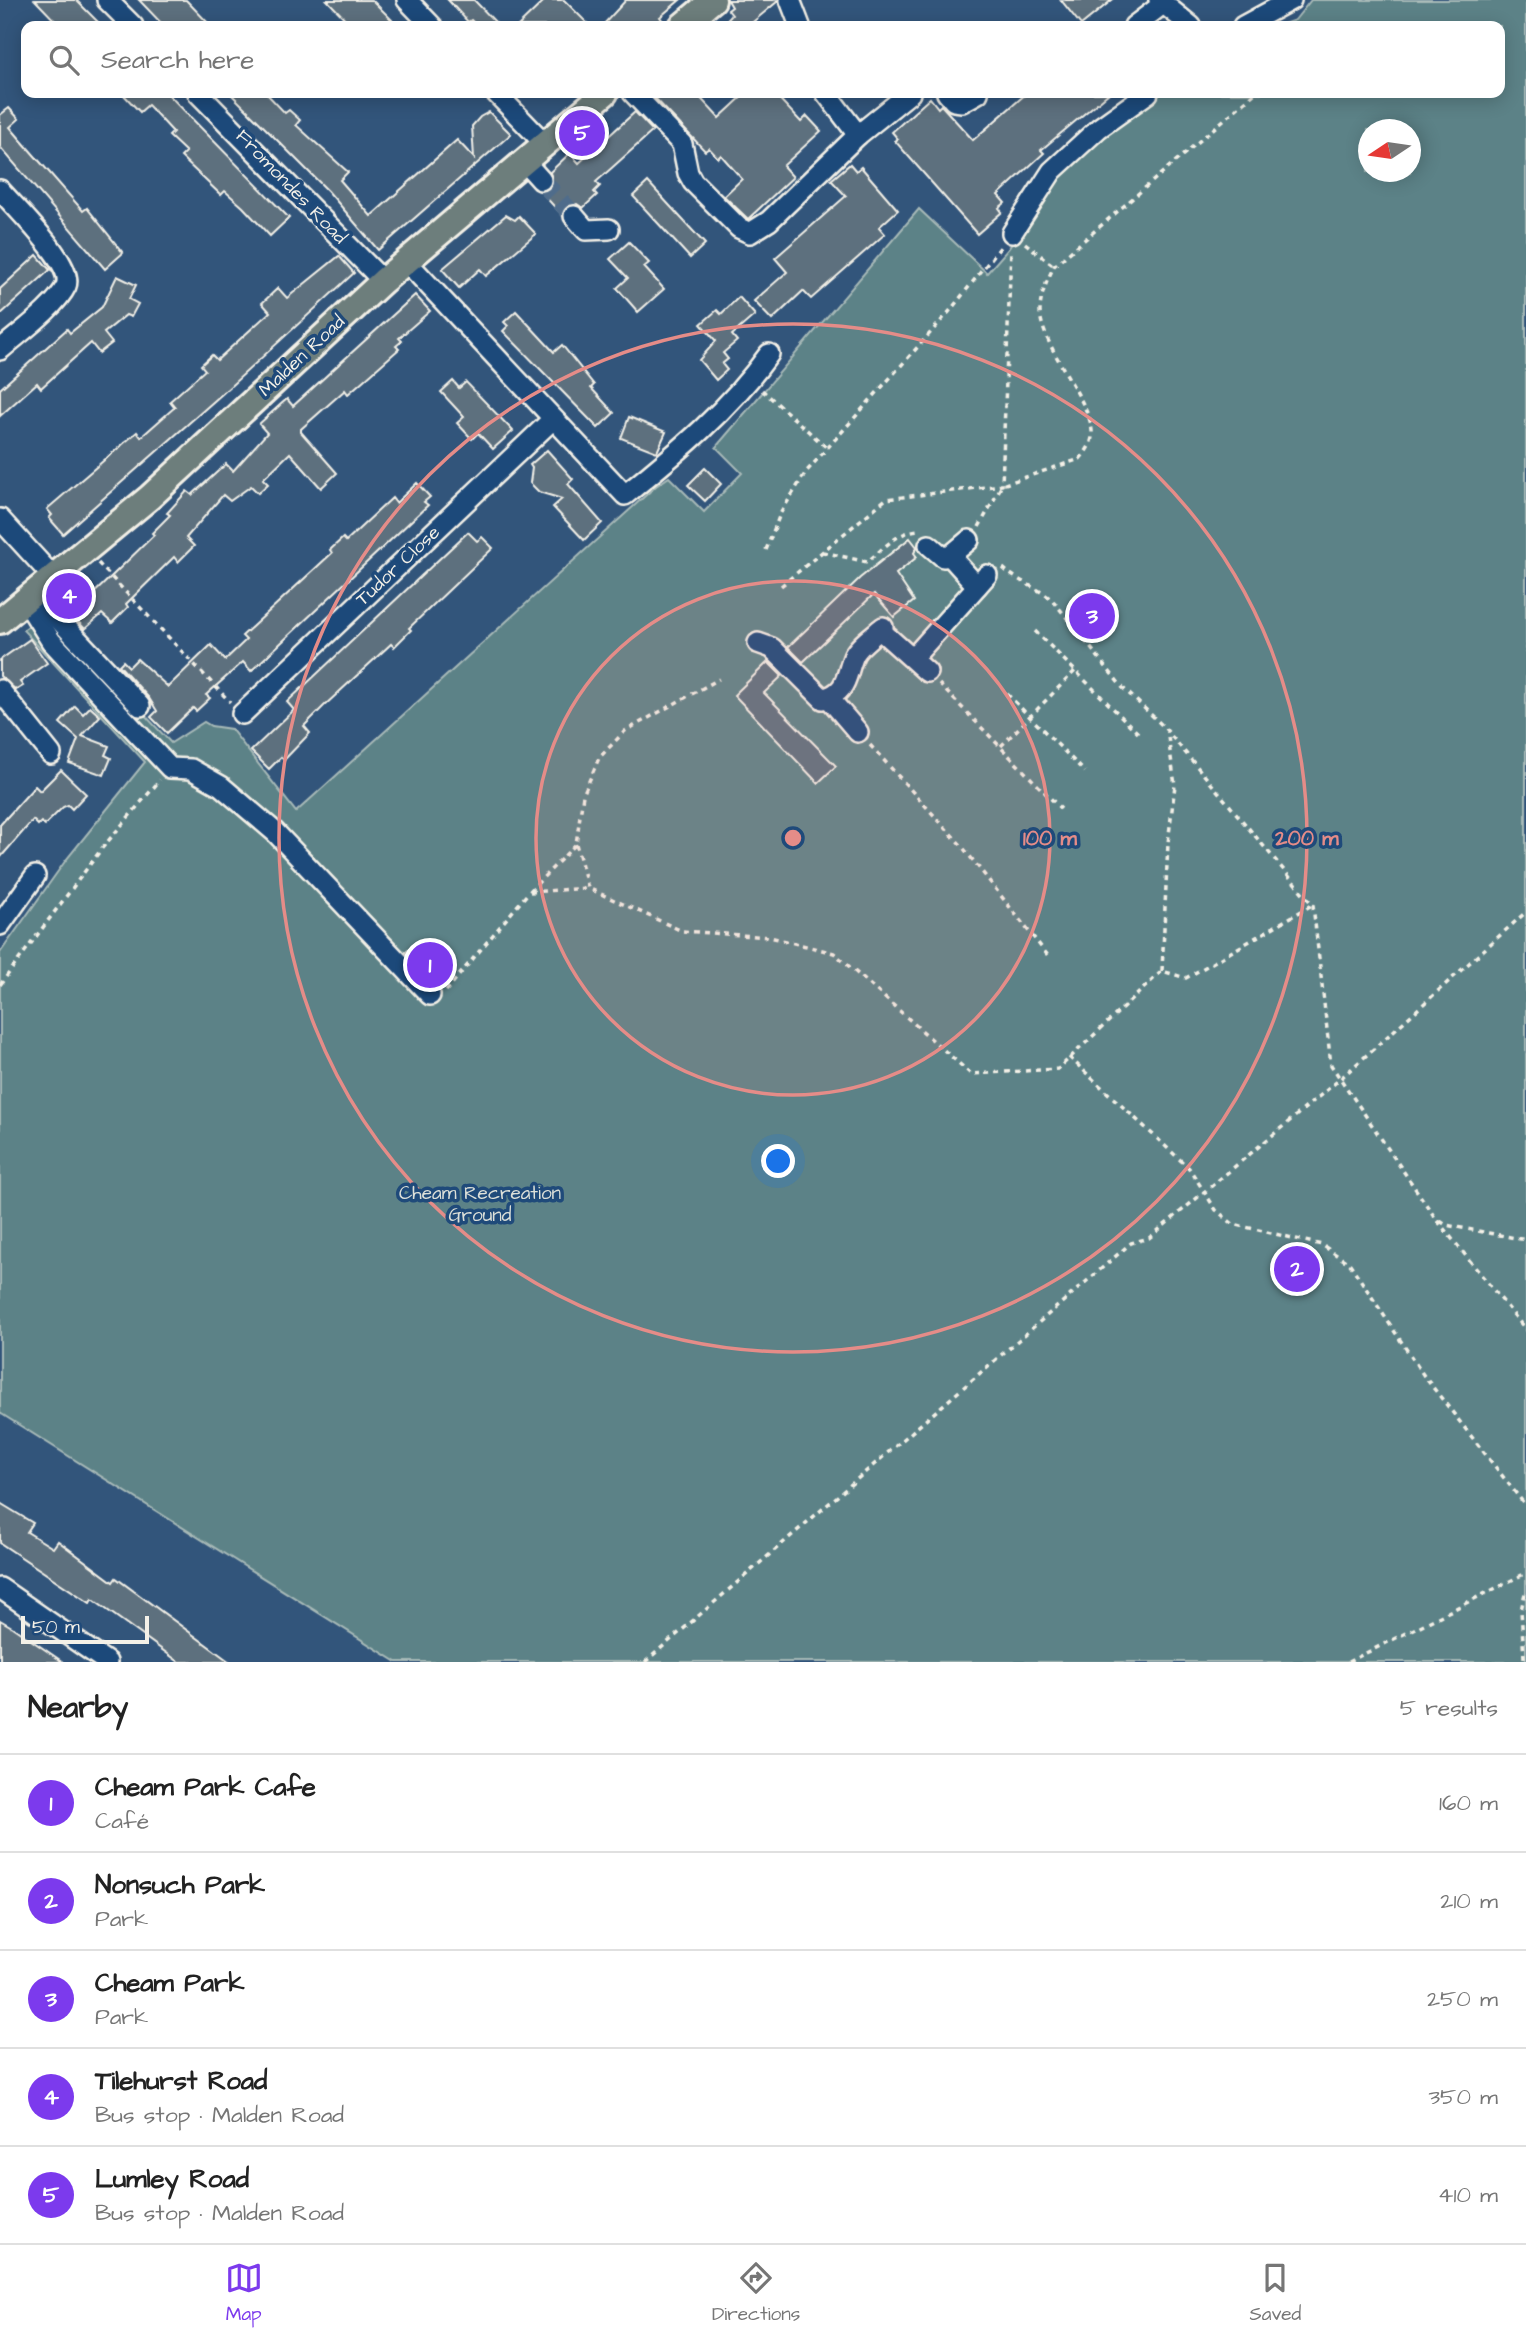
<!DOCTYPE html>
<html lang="en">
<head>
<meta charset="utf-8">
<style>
  body { margin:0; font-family:"Architects Daughter",sans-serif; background:#f2f2f2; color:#222 }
  .compass { position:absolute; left:1358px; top:119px; width:63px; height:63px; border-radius:50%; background:#fff; box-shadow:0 4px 18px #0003; rotate:257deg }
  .scale { position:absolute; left:21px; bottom:18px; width:128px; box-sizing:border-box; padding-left:7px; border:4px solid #f4f1e8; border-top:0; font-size:19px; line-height:24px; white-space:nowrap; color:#f4f1e8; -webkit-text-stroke:5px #1f4a7a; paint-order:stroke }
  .you { position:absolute; left:779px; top:1162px; width:24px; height:24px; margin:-18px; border:5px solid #fff; border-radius:50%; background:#1a73e8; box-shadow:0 0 0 10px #1a73e833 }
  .badge { display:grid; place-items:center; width:46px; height:46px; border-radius:50%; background:#7c3aed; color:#fff; font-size:23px; font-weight:700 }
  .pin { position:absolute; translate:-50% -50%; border:4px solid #fff; box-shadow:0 2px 7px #0006 }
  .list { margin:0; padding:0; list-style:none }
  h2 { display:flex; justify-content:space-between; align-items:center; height:91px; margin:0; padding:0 28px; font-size:30px }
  h2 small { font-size:23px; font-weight:400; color:#767676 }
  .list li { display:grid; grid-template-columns:46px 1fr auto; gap:21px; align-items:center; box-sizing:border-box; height:98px; padding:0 28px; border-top:2px solid #e0e0e0 }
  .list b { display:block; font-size:26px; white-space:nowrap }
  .list p { margin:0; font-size:23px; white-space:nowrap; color:#767676 }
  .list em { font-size:23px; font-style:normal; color:#767676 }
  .icon { flex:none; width:38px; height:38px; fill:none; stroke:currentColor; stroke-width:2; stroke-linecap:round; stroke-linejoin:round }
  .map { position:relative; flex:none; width:1526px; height:1662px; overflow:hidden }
  .search { position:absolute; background:#fff; box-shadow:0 4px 18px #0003; left:21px; right:21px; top:21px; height:77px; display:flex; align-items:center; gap:18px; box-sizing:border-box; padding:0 24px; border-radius:14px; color:#767676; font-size:26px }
  .sheet { height:581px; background:#fff }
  nav { display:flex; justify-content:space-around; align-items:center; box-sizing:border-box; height:98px; border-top:2px solid #e0e0e0; background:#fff; font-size:19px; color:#767676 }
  nav a { display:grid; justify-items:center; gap:4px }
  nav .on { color:#7c3aed }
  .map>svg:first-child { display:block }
  .green { fill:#5c8287; stroke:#a8bab8; stroke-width:2; fill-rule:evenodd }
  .building { fill:#5d707e; stroke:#f4f1e8; stroke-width:2 }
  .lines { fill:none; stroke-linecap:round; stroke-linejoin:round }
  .minor-tunnel { stroke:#4f6c8b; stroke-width:19; stroke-dasharray:19 10; stroke-linecap:butt }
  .minor-casing { stroke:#f4f1e8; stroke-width:24 }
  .major-casing { stroke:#f4f1e8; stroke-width:30 }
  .path { stroke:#f4f1e8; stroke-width:3.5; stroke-dasharray:5 5; stroke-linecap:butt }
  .minor { stroke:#1f4a7a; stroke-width:19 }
  .major { stroke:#6d7e7c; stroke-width:24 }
  .ring { fill:none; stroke:#e58c88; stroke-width:3.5 }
  .labels { text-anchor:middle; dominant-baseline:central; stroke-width:7; stroke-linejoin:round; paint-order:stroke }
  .street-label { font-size:19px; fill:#f4f1e8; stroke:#1f4a7a }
  .park-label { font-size:19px; fill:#dde0d9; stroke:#1f4a7a }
  .centre { fill:#e58c88; stroke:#1f4a7a; stroke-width:3.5 }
  .ring-label { font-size:21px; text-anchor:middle; font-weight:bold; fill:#e58c88; stroke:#1f4a7a; stroke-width:7; stroke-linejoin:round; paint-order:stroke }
</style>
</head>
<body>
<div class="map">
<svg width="1526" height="1662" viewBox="0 0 1526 1662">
  <rect width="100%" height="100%" fill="#32557b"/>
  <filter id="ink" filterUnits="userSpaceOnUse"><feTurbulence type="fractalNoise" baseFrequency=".0143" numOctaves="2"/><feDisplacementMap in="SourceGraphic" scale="14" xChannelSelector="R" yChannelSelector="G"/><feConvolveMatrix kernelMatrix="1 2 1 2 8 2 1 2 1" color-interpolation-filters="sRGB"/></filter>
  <g filter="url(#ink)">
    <path class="green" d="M1311 0H1526V1662H397L0 1413V953L66 860 145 762 23 630 48 612 171 743 204 722 211 726 231 729 296 812 656 486 669 477 704 512 742 473 716 447 919 209 987 273 1009 248 1045 190 1092 140 1160 93H1500V26H1278L1295 20ZM1368 130H1410V172H1368Z"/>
    <g class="building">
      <polygon points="35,0 76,0 102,26 60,26"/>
      <polygon points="139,0 186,0 211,26 164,26"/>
      <polygon points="327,0 372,0 398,26 352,26"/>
      <polygon points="448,0 474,0 499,26 477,26 471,20 468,22"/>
      <polygon points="545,0 564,0 590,26 518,26"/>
      <polygon points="626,0 680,0 660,17 667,26 602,26"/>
      <polygon points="728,0 778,0 778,1 748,26 722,26 732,15 728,10 732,7"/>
      <polygon points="1061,0 1112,0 1081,25"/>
      <polygon points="122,93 167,93 289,218 270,236 243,207 225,191 221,195 181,157 186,152 169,136 173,132 148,105 140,112"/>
      <polygon points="230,93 266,93 285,113 289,110 300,120 296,125 348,172 340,180 371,216 457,140 474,158 472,126 480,117 489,112 511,134 378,250 328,191"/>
      <polygon points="656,93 696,93 719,118 746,93 774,93 801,122 807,116 821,131 783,166 793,177 748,219 724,196 742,179 721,155 718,158 709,148 705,151 653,96"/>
      <polygon points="1027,93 1109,93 1041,150 1044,153 998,195 1005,203 999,208 1002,212 977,234 895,141 898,139 892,132 930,98 938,108 941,105 973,140"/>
      <polygon points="9,108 19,119 10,127 21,140 83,211 87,208 123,253 105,269 0,147 0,115"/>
      <polygon points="635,112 653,131 596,182 600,186 594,192 597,195 583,208 577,204 567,206 562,215 541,192 552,184 550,172 570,153 579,163"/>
      <polygon points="850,164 856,171 861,167 898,210 879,227 885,234 811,299 803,291 772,320 754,301 787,272 775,258 846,196 831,180"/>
      <polygon points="648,182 705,244 690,258 633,196"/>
      <polygon points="506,215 515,220 519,216 536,234 486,276 480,269 459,288 442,269"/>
      <polygon points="629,242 649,263 644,267 664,289 638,312 617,288 628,278 610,259"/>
      <polygon points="37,255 50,270 0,315 0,289"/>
      <polygon points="339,256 354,273 222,394 63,534 49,518 52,515 47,509 137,432 141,437 175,407 170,401 205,370 201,365 212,355 217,360 270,312 262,303 278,288 287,298"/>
      <polygon points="117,276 136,285 129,299 138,304 131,317 126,315 104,333 112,343 99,353 91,343 41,388 37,383 0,416 0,389 67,329 70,333 102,307"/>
      <polygon points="415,295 430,311 399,338 402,341 396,346 399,349 348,394 345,390 301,429 301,432 337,473 321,488 290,453 263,479 268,484 258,493 251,486 230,501 223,495 186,538 194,546 178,562 174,557 126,604 128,607 112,623 102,614 85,629 67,610 81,598 85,602 154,535 152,533 170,515 167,513 187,491 192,495 226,464 233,471 267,433 259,424 280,405 287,399 293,406"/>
      <polygon points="739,297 755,315 732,335 737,341 723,353 728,359 722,364 727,370 716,380 699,360 716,341 701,324 717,310 721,314"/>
      <polygon points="516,311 554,352 562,345 594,385 591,388 614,413 598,428 503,331 508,326 504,322"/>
      <polygon points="453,381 459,388 466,382 513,431 493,449 478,433 472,439 457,423 464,417 441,392"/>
      <polygon points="629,417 666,432 657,452 621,438"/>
      <polygon points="547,450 573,479 568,484 602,523 584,540 553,507 562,499 539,492 530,483 532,468 530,465"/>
      <polygon points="705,468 721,484 705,501 688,485"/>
      <polygon points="417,483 430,497 424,502 428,505 251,671 243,662 206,695 210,698 196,711 193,708 167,733 151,717 157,711 149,698 119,665 123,661 129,667 137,659 168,687 211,645 225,660 246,640 242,636 332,553 330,550 343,538 346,541 392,498 396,503"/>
      <polygon points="468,532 477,541 482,537 493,548 409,628 411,630 394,647 391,644 324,706 304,726 310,733 284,760 281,757 269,769 251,751 294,710 287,702"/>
      <polygon points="910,538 917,547 914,553 917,557 896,574 914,601 894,617 874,594 803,662 788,647 860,578"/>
      <polygon points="30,639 47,663 20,682 23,686 16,690 0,676 0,660"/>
      <polygon points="768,662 782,676 764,693 836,766 818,783 734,695"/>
      <polygon points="75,706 83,714 90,707 100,716 82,736 109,746 105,755 111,758 104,775 69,763 78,739 60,723"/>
      <polygon points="61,770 86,794 72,809 68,805 63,807 45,825 41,822 38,825 33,820 0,858 0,825 35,786 40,791"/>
      <polygon points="420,940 453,974 439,987 406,952"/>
      <polygon points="0,1503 33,1523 27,1532 53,1548 58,1541 113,1582 116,1578 230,1662 179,1662 92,1599 90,1603 0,1543"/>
      <polygon points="0,1620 12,1627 63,1662 0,1662"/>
    </g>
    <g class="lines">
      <polyline class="minor-tunnel" points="541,180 574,216"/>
      <g class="minor-casing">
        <g id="minor">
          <polyline points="107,0 133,26"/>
          <polyline points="407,0 432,26"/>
          <polyline points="790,0 800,26"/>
          <polyline points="1159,0 1191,26"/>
          <polyline points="1134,26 1163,4"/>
          <polyline points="1243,26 1291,0"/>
          <polyline points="198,93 383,281"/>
          <polyline points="496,93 545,144"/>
          <polyline points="633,93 682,144 688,173 693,182 739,228 750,233 769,221 858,135 826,93"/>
          <polyline points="947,93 954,101 962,102 978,93"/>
          <polyline points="858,135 910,93"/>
          <polyline points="524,161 541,180"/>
          <path d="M0 190C14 206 75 265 66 286 56 307 18 334 0 350"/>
          <polyline points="574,216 586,230 609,229"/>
          <polyline points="1012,233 1052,171 1099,128 1148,93"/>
          <path d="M406 261 625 495C678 452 729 410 769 354"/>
          <polyline points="0,519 54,578"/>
          <polyline points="929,545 943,557 950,556 969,540"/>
          <polyline points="950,556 977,586"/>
          <polyline points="35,594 140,706"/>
          <polyline points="26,601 51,641 170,768 191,769 221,786 275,832 430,995"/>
          <polyline points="880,630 927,672"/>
          <path d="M758 643 772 648 823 699C849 691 845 676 854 655 859 645 875 634 883 627"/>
          <polyline points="913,658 987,575"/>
          <polyline points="0,690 51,754"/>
          <polyline points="828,697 858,732"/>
          <polyline points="242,714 553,419"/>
          <polyline points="0,925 35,876"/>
          <polyline points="0,1588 107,1662"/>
        </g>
      </g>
      <g class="major-casing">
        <g id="major">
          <polyline points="682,26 713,0"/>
          <polyline points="0,621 150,497 383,281 605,93"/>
        </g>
      </g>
      <g class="path">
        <polyline points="1025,243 1054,266"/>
        <polyline points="762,390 826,447"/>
        <path d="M979 527 1002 485 1080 459C1085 453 1092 444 1092 436 1095 406 1042 349 1040 312 1040 295 1047 281 1054 266L1255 93"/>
        <polyline points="766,550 780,514 806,472 949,312 1002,245"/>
        <path d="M823 552 867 562C884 548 898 531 920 530"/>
        <polyline points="98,563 230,702"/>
        <path d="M1003 568C1019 583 1041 588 1055 603L1122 687 1163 726 1313 905 1331 1065 1436 1219 1526 1330"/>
        <polyline points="781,586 886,499 1002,485 1011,249"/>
        <polyline points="1035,631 1140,735"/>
        <polyline points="939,684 1061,809"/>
        <polyline points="1007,694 1085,772"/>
        <polyline points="870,745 961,845 1049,957"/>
        <polyline points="1001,746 1075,671"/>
        <polyline points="576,844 588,888 682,931 770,937 834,953 971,1074 1058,1069 1162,971 1186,978 1312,905"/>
        <polyline points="530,892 588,888"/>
        <polyline points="1162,971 1168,843 1175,785 1168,737"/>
        <polyline points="0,985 103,847 160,780"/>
        <polyline points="446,991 528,893 576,844 583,795 599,758 625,731 719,679"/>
        <polyline points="1069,1057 1189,1168 1216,1210 1233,1224 1322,1245 1350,1264 1424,1376 1526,1506"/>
        <polyline points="1440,1221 1446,1225 1526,1240"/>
        <polyline points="1524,1658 1521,1610 1526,1589"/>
        <polyline points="645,1662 1131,1243 1149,1238 1340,1079 1526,912"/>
        <polyline points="1348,1662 1526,1573"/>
      </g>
      <use href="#minor" class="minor"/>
      <use href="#major" class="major"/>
    </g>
  </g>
  <circle cx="793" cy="838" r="257" fill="#e58c88" fill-opacity=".12"/>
  <g class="ring">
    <circle cx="793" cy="838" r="257"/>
    <circle cx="793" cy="838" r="514"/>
  </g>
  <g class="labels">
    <g class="street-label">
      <text transform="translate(291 187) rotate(46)">Fromondes Road</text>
      <text transform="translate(302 356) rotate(-43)">Malden Road</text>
      <text transform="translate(398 566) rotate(-43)">Tudor Close</text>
    </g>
    <g class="park-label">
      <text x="480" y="1193">Cheam Recreation<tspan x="480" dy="22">Ground</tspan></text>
    </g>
  </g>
  <circle cx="793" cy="838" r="10" class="centre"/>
  <g class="ring-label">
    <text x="1050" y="845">100 m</text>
    <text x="1307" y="845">200 m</text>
  </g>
</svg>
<svg class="compass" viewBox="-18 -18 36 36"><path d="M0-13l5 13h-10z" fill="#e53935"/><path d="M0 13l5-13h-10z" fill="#767676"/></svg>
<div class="scale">50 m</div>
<div class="you"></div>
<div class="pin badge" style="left:430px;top:965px">1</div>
<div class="pin badge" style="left:1297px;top:1269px">2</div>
<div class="pin badge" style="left:1092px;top:616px">3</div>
<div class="pin badge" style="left:69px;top:596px">4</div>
<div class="pin badge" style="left:582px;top:133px">5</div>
<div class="search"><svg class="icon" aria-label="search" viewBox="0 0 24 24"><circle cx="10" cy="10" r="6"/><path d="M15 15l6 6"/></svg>Search here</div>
</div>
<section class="sheet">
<h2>Nearby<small>5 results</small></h2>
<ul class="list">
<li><span class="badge">1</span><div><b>Cheam Park Cafe</b><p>Café</p></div><em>160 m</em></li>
<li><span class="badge">2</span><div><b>Nonsuch Park</b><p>Park</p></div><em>210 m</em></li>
<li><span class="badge">3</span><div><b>Cheam Park</b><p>Park</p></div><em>250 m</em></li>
<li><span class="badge">4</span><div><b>Tilehurst Road</b><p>Bus stop · Malden Road</p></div><em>350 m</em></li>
<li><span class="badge">5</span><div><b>Lumley Road</b><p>Bus stop · Malden Road</p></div><em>410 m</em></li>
</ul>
</section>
<nav>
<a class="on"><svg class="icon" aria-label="map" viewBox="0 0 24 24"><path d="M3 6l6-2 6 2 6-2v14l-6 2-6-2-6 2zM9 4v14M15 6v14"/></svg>Map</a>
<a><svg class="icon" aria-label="directions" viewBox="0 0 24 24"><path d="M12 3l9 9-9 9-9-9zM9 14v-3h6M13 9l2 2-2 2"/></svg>Directions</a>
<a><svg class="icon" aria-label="saved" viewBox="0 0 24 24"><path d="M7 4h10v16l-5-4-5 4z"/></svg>Saved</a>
</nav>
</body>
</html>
